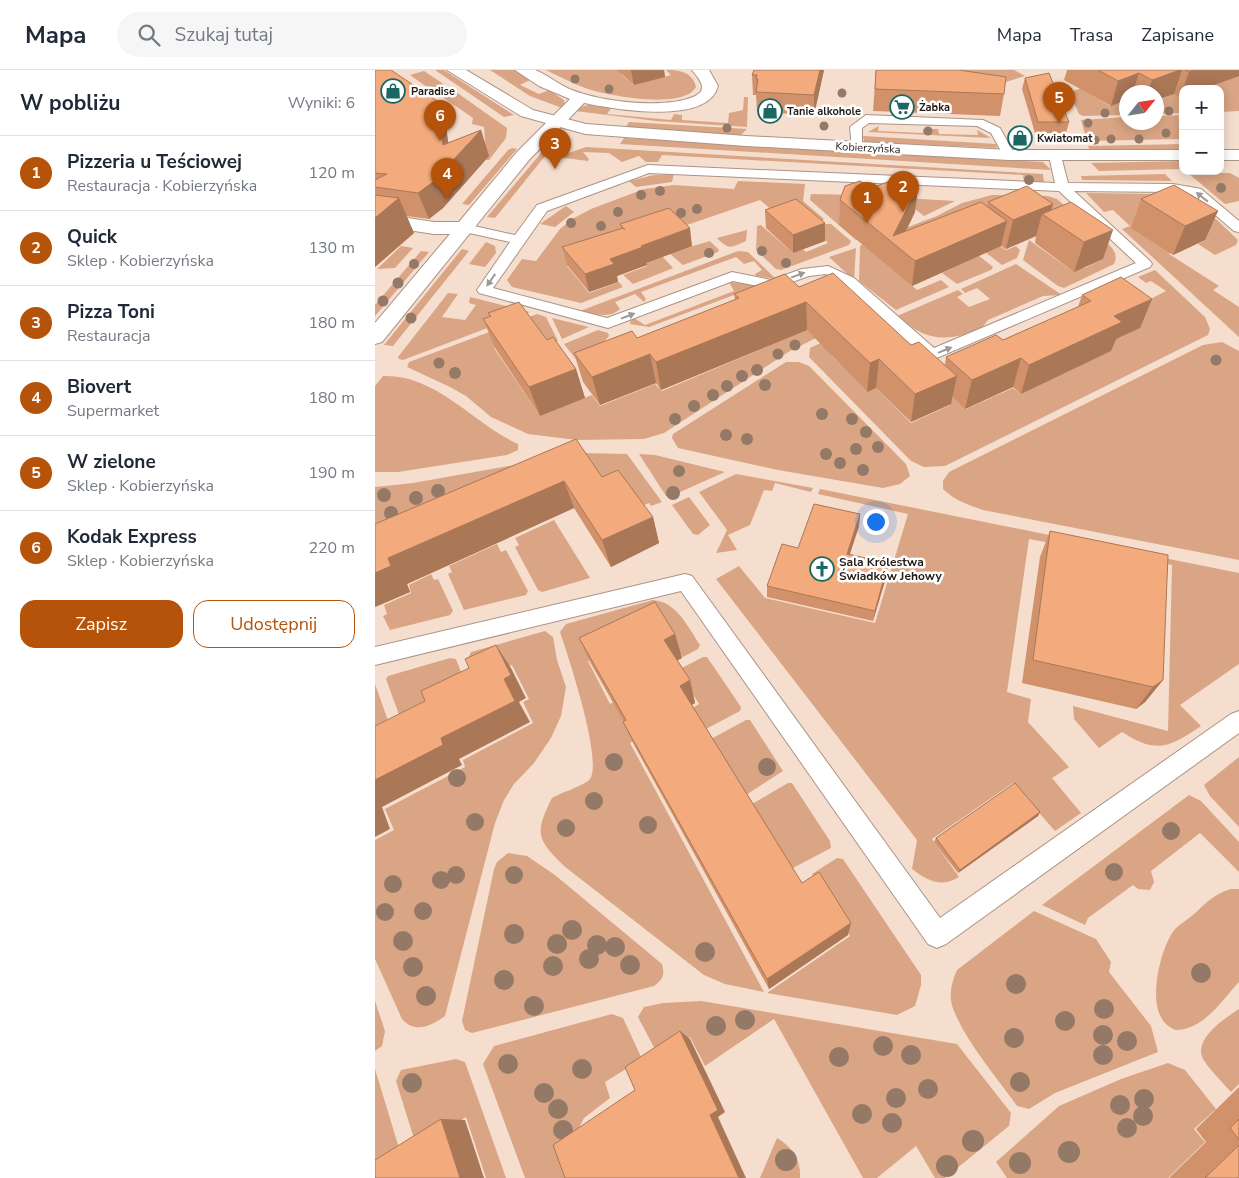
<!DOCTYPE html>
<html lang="pl">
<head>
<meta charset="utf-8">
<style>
  body { margin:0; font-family:"Nunito Sans",sans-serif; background:#f6f6f7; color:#1f2937 }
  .controls { position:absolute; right:15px; top:15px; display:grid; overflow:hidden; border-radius:10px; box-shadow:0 2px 12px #0003 }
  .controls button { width:45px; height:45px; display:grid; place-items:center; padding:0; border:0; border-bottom:1px solid #e0e1e3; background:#fff; color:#1f2937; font:25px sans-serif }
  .compass { position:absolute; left:744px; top:15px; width:45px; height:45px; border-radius:50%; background:#fff; box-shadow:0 2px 12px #0003; rotate:60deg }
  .you { position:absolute; left:500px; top:451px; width:18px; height:18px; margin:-12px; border:4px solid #fff; border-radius:50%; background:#1a73e8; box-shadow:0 0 0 8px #1a73e833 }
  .badge { display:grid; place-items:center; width:32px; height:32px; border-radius:50%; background:#b45309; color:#fff; font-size:16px; font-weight:700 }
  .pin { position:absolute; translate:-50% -41px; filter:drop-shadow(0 1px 2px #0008) }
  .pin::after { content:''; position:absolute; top:26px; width:18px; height:15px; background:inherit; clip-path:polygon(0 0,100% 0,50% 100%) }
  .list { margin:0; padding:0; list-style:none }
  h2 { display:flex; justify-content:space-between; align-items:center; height:65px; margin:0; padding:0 20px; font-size:21px }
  h2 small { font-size:16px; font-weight:400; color:#747a83 }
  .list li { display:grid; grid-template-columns:32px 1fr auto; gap:15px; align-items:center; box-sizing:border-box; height:75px; padding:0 20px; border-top:1px solid #e0e1e3 }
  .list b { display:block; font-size:19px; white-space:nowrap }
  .list p { margin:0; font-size:16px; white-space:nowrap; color:#747a83 }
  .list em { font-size:16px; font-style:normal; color:#747a83 }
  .actions { display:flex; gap:10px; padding:15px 20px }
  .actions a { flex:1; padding:11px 0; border:1px solid #b45309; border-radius:15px; text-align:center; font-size:18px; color:#b45309 }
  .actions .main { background:#b45309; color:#fff }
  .icon { flex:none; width:28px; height:28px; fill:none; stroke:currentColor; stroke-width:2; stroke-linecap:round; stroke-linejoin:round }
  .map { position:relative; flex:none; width:864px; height:1108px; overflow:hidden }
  header { display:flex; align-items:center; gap:30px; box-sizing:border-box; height:70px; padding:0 25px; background:#fff; border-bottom:1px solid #e0e1e3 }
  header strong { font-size:24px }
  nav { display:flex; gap:28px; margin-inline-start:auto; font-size:18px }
  .search { width:350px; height:45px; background:#f6f6f7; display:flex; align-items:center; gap:12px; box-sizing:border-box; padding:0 18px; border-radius:28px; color:#747a83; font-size:19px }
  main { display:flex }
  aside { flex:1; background:#fff }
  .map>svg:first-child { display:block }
  .green { fill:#d9a584 }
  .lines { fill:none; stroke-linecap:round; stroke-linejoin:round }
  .service-casing { stroke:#aa9486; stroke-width:2 }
  .minor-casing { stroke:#aa9486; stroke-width:2 }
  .tertiary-casing { stroke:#aa9486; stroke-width:2 }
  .service { fill:#fff; fill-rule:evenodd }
  .minor { fill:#fff; fill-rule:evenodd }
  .tertiary { fill:#fff; fill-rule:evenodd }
  .tree { fill:#947967 }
  .wall { fill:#d1926b }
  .shaded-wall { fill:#aa7757 }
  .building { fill:#f3aa7c; stroke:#aa7757 }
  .oneway { fill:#9c9997 }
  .labels { text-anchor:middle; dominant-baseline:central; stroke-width:5; stroke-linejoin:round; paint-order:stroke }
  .far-poi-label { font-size:11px; font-weight:bold; fill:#241c17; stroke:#fff; text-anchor:start }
  .far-street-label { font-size:11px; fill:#241c17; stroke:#fff }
  .poi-label { font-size:12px; font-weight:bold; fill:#241c17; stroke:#fff; text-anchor:start }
</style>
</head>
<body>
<header>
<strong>Mapa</strong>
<div class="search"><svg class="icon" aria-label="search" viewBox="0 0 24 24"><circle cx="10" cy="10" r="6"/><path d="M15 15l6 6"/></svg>Szukaj tutaj</div>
<nav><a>Mapa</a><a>Trasa</a><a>Zapisane</a></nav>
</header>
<main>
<aside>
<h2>W pobliżu<small>Wyniki: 6</small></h2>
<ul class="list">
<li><span class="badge">1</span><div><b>Pizzeria u Teściowej</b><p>Restauracja · Kobierzyńska</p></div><em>120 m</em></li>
<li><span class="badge">2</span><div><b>Quick</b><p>Sklep · Kobierzyńska</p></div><em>130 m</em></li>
<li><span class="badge">3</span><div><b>Pizza Toni</b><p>Restauracja</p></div><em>180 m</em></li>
<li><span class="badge">4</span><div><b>Biovert</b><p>Supermarket</p></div><em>180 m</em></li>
<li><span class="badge">5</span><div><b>W zielone</b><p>Sklep · Kobierzyńska</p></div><em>190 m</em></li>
<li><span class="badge">6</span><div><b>Kodak Express</b><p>Sklep · Kobierzyńska</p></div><em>220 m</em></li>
</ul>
<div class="actions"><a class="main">Zapisz</a><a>Udostępnij</a></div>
</aside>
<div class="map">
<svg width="864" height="1108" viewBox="0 0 864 1108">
  <rect width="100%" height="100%" fill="#f6decf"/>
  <g class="green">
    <polygon points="60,0 69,0 139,45 129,47"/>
    <polygon points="115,0 139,0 155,10 145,15 164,24 174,20 189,30 189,35 187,38 155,26"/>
    <path d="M171 0H246L247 5 259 15 296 5 291 0C304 0 318 2 321 17 308 40 235 26 213 19 199 14 185 7 171 0Z"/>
    <polygon points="543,0 639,0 650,6 621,15"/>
    <polygon points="49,1 70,15 56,20 35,5"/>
    <polygon points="864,2 864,41 845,42 845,19 828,19 862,6"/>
    <polygon points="733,8 706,19 735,36 751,30 751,45 708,46 704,44 700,35 690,24"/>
    <polygon points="74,17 132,58 131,68 114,90 99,89 111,83 109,57 97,54 98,48 60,22"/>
    <polygon points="799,24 808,26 808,43 782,44 782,31"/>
    <path d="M369 27H373L372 57 281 51 200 41C211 32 223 35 237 37L232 44 296 50 299 44 307 45V50L353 53 354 43 368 40Z"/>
    <polygon points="808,45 808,69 712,71 706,50 751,47 752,52 782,52 782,46"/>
    <polygon points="254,52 372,59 366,65 250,58"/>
    <polygon points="504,56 503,61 548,63 548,59 563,59 564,64 603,65 602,60 616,68 493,62"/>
    <polygon points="488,66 621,74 622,78 489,72"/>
    <polygon points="249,68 668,92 676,100 245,74"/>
    <polygon points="808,74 808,80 715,81 713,76"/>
    <polygon points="211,77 668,104 669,113 649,113 648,105 287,85 283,92 271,92 264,86 247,92 234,83 208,82 214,89 213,91 190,88 185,86"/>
    <polygon points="137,78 142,79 94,135 87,134 133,80"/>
    <polygon points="167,82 171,84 170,86 120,148 112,147"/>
    <polygon points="808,91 808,99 724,101 716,93"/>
    <polygon points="813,103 855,103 864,108 864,131 850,134"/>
    <polygon points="299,104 297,112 261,117 254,111 279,105"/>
    <polygon points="790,104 797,111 707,110 706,106"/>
    <polygon points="363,111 430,114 428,131 449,149 447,151 405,147 385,130 192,196 214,223 244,212 248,217 206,233 137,217 132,210 147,189 161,191 185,159 197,149 216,139 269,119 299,115 359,119"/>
    <polygon points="711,123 789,124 801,180 794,184 844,216 838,220 864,237 864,267 747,159 755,156 738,140 729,142"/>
    <polygon points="436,124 485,125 466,140 464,144 492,168 481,170 435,130"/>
    <polygon points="617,125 673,126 682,129 722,164 667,164 510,193 542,220 566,210 574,217 521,240 484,211 485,176 488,174 562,146 587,133"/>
    <polygon points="511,127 580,131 549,146 531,132"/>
    <polygon points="191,136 199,142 180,157 165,154"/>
    <polygon points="834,148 841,149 863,170 861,175 840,185 823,174 831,170 813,159"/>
    <polygon points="451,154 456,154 476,171 474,175 406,200 401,199 381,180 382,156 386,155 418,183 428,179 431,182 453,173 437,159"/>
    <path d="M372 160 371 171C356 177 355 181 342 168Z"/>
    <path d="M726 167C734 175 745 182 739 194L689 218 683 216 648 190 654 170 696 200 705 196 710 198 728 189 708 175Z"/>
    <polygon points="335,171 344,180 343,182 308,195 294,183"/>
    <polygon points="111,172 120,176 121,183 110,197 94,194"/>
    <polygon points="26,176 38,178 20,198 2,199"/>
    <polygon points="625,176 631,180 641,176 645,180 642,188 627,195 610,182"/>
    <polygon points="481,178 479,210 454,187"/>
    <polygon points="87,179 94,181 18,276 9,275"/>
    <polygon points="46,181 54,182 0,246 0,235"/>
    <path d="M363 181 373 182 401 209 381 206 380 204 387 200 379 191 369 194 361 187 266 222 271 229 269 232 260 224 240 232 245 239C235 249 218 244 205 241Z"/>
    <polygon points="286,185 298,198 296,199 258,214 248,205 272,196 269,192"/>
    <polygon points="603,185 618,197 616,200 582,214 567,203"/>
    <path d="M641 194 687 225 668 226 613 250 605 260C569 272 551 271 522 246L583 220 588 224 582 227 594 237 615 229 602 218 590 223 586 219Z"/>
    <polygon points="780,200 830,247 835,259 833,265 570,396 549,397 536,391 434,287 435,278 498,248 457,286 492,322 501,318 536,353 575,335 571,331 578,328 591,339 638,318 646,324 736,281 728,275 765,258 753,249 766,234 791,221 776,211 771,213 763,207"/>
    <polygon points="354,212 379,215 380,217 274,257 255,254 256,249 259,248 270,255 359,221"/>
    <polygon points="73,223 83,224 67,247 90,250 101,235 94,233 95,227 155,242 28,290 24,289 23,287"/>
    <polygon points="162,244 171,247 183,271 167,277 125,276 119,278 165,346 217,325 225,336 280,314 287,321 389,278 429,256 445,266 415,281 289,363 269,369 202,370 153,364 116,347 91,326 75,317 32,297 34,292"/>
    <polygon points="177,248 214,257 187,269"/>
    <polygon points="223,260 233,263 234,266 207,297 189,274"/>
    <path d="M847 272 864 281V490L608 440C593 435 579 430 568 419V411L574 402 828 275Z"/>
    <polygon points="411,292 424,292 434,296 531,394 535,406 525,414 508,418 403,400 303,378 297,368 298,364"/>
    <path d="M8 306C61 304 99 354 143 374V380L132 385 23 402H0V316Z"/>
    <polygon points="207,383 252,384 287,432 276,436 274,433 262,438 211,395 0,496 0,417 38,413"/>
    <polygon points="264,384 280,385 350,402 296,426 291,426"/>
    <polygon points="361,404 438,418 436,422 400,413 397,421 389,420 375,455 353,465 362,480 341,483 352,460 324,422"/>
    <path d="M445 419 864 503V594L805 635 826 656C794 678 781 684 747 662L724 678 699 649 698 636 793 661 797 495 654 469 632 622 656 629 653 652 694 697 677 708 706 743 680 761 638 713 557 769 584 807C566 818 553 811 537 799L542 770 341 509 364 496 390 528 500 553 533 444 443 424Z"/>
    <polygon points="314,427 335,455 323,465 318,464 297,435"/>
    <polygon points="179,450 215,508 167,522 163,520 140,477 144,475 140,468"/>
    <polygon points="122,474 126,482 131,480 153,521 151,525 89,540 73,504 77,502 74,496"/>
    <polygon points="56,504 59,510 63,509 78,541 75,545 15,560 8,546 12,544 9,535 36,523 34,515"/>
    <path d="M278 530C302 532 313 557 325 575L323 579 308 587 287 553 213 591 235 634 243 630 263 668 255 673 389 922 350 914 329 905 189 796C162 769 159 764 177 728 185 723 211 715 215 709 228 690 193 586 185 562L191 554Z"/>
    <path d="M170 561 178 567 182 590 191 617 186 646 176 668 159 693 139 714 129 730 120 753 70 946C56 956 40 964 27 949L0 889V770L19 760 10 739 90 697 88 690 158 653 148 632 154 629 137 595 102 609 93 588 96 582Z"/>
    <polygon points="328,587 332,587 366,637 365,641 329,660 316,639 324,634 303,600"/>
    <polygon points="75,588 81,589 91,615 27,653 11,609 13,606"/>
    <polygon points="0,614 16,659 0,684"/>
    <polygon points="371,650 375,650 408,701 371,725 336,669"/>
    <polygon points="864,687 864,757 835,726 829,715"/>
    <polygon points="413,713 417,713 455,771 456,778 416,799 377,734"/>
    <polygon points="814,725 826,731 864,772 864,802 825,763 776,801 779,812 775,820 763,819 758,815 713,848 710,855 667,835"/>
    <path d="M133 783 152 786 180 805 287 894C290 905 288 909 279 916L97 963 90 960 87 951 119 799 122 792Z"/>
    <polygon points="462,788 468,789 546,905 546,915 540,936 522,945 392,923 475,866 437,804"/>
    <path d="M856 819H864V912C846 931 829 960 800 960 794 957 789 953 786 947 774 927 786 876 800 859 805 854 813 849 818 845 831 833 839 824 856 819Z"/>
    <path d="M659 841 721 869 736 892 734 902 776 956 783 982 680 1023 654 1039 642 1036C621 1006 593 975 579 941 573 927 576 913 582 900Z"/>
    <polygon points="0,931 10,961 7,976 0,981"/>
    <polygon points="326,931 582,974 636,1043 634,1056 570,1108 560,1108 541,1076 502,1108 488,1108 399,949 330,996 315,967 284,987 263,947 269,937 288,933"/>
    <path d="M864 939V1014L856 1022C847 1012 835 1000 828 989 818 969 850 948 864 939Z"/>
    <polygon points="237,944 248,948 267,989 230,1012 235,1028 209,1048 196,1073 210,1108 150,1108 108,994 119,976"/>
    <polygon points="81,989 90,992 131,1108 111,1108 91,1047 42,1078 21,1011 26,1000"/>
    <polygon points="793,993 810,1000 841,1039 819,1059 830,1072 793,1108 632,1108 621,1092 684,1036 746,1009"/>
    <polygon points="0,999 27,1088 0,1105"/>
    <path d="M402 1068C417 1077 426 1089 425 1108H385Z"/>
  </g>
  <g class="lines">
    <g class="service-casing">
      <g id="service">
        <polygon points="491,45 608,50 625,58 640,85 638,88 630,88 616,63 602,56 494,53 487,58 487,77 481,81 477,80 475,57"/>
        <path d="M680 82 686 86 693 113 798 114 821 118 826 119 864 151V162L859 161 817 125 798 122 699 121 775 191 777 194 775 197 557 290 551 289 469 214 451 204 434 206 397 219 358 211 233 258 104 223 102 220 135 172 85 161 83 158 90 154 140 165 162 135 273 95 680 113 674 86ZM274 103 684 121 761 193 559 278 479 208 453 196 427 199 396 210 357 202 232 248 118 218 172 141Z"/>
        <polygon points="310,504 317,506 565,848 856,644 864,641 864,663 571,874 562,878 553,874 306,521 0,595 0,577"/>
      </g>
    </g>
    <g class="minor-casing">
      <path id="minor" d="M140 0C146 0 154 0 160 0 173 5 184 15 197 20 227 32 288 39 318 27 335 20 324 9 317 0H334L343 16C333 56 238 39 209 33L154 90 7 272 0 274V253L75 164H59L0 155V143L59 152H84L142 82 195 29 164 16Z"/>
    </g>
    <g class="tertiary-casing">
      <g id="tertiary">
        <polygon points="72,0 91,0 158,40 211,54 371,66 634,80 808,80 808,90 634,90 371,76 210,64 146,46"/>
        <rect x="845" y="80" width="19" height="10"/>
      </g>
    </g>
    <use href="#service" class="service"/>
    <use href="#minor" class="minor"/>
    <use href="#tertiary" class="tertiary"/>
  </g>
  <g class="tree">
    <circle cx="200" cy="9" r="4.5"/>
    <circle cx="234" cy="19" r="4.5"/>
    <circle cx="467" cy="23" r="4.5"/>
    <circle cx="794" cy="41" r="4.5"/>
    <circle cx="730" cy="43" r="4.5"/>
    <circle cx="713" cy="53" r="4.5"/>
    <circle cx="449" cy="56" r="4.5"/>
    <circle cx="352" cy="58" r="4.5"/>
    <circle cx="553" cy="61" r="4.5"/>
    <circle cx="791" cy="63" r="4.5"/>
    <circle cx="674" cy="69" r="4.5"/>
    <circle cx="736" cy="69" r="4.5"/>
    <circle cx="764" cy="69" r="4.5"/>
    <circle cx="720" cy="70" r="4.5"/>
    <circle cx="654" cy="110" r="5"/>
    <circle cx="846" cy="118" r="5"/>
    <circle cx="285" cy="121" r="5"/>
    <circle cx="266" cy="125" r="5"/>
    <circle cx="322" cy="139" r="5"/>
    <circle cx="243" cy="142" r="5"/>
    <circle cx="306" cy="143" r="5"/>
    <circle cx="196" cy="153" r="5"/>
    <circle cx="226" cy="156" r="5"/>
    <circle cx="387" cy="181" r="5"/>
    <circle cx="334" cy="183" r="5"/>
    <circle cx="411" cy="193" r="5"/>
    <circle cx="39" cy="194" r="5"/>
    <circle cx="23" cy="213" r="5.5"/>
    <circle cx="8" cy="231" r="5.5"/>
    <circle cx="36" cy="248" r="5.5"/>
    <circle cx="420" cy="275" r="5.5"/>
    <circle cx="403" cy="284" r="5.5"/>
    <circle cx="841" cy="290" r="5.5"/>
    <circle cx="64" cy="293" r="5.5"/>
    <circle cx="382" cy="300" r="6"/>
    <circle cx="80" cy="303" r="6"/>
    <circle cx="367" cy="306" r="6"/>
    <circle cx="390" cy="315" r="6"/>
    <circle cx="352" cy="316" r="6"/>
    <circle cx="338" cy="325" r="6"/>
    <circle cx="319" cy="336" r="6"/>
    <circle cx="447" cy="344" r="6"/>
    <circle cx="300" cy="349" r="6"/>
    <circle cx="477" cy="349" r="6"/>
    <circle cx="491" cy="362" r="6"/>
    <circle cx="351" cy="365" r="6"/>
    <circle cx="372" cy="369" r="6"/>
    <circle cx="503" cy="377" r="6"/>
    <circle cx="481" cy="379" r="6"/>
    <circle cx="451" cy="384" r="6"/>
    <circle cx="465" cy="393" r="6"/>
    <circle cx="488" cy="400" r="6"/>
    <circle cx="304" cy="401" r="6"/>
    <circle cx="63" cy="421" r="7"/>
    <circle cx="298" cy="423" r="7"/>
    <circle cx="9" cy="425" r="7"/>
    <circle cx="41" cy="428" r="7"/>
    <circle cx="16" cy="443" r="7"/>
    <circle cx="239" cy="692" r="9"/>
    <circle cx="392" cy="697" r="9"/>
    <circle cx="82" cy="708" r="9"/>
    <circle cx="219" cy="731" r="9"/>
    <circle cx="100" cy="752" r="9"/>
    <circle cx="273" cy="755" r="9"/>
    <circle cx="191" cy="758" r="9"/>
    <circle cx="796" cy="761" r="9"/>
    <circle cx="739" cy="802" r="9"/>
    <circle cx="81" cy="805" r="9"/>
    <circle cx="139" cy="805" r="9"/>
    <circle cx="66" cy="810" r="9"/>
    <circle cx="18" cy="814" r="9"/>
    <circle cx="48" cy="841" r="9"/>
    <circle cx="10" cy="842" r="9"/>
    <circle cx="197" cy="860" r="10"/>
    <circle cx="139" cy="864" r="10"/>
    <circle cx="28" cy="871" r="10"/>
    <circle cx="182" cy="874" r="10"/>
    <circle cx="222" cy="875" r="10"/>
    <circle cx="240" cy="877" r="10"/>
    <circle cx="330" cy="882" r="10"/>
    <circle cx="214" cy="889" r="10"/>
    <circle cx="255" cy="895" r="10"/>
    <circle cx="178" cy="896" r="10"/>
    <circle cx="38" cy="897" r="10"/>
    <circle cx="826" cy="903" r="10"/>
    <circle cx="129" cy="910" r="10"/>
    <circle cx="641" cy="914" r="10"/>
    <circle cx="51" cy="926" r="10"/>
    <circle cx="159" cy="936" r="10"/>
    <circle cx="729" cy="939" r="10"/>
    <circle cx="370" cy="950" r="10"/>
    <circle cx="690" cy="951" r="10"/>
    <circle cx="341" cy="956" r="10"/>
    <circle cx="728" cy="965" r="10"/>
    <circle cx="639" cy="968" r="10"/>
    <circle cx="752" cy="971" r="10"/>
    <circle cx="508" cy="976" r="10"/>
    <circle cx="536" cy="985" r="10"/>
    <circle cx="728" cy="985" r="10"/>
    <circle cx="464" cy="987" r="10"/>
    <circle cx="133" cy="994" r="10"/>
    <circle cx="207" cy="999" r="10"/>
    <circle cx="645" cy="1012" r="10"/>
    <circle cx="37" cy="1013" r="10"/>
    <circle cx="553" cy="1019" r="10"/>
    <circle cx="169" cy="1023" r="10"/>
    <circle cx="521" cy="1028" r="10"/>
    <circle cx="769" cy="1029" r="10"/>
    <circle cx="745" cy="1035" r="10"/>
    <circle cx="183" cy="1039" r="10"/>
    <circle cx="487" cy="1044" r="10"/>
    <circle cx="768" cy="1046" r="10"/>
    <circle cx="517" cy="1053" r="10"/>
    <circle cx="752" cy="1058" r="10"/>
    <circle cx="188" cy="1060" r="10"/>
    <circle cx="598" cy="1071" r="11"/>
    <circle cx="694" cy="1082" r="11"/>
    <circle cx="411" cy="1090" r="11"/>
    <circle cx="645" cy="1093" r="11"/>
    <circle cx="572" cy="1096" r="11"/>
  </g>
  <g class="wall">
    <polygon points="0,0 71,56 73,73 106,60 114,86 68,138 54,149 31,146 39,163 0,197"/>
    <polygon points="242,0 289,0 290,7 259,15"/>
    <polygon points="379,0 449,0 439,45 382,42 381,25 378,25 377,5"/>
    <polygon points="501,0 629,24 625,46 498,41"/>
    <polygon points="692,0 864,0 864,6 828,19 808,19 805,27 799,24 782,30 782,22 752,22 736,36 689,10"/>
    <polygon points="650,8 694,52 691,63 660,63 647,19"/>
    <polygon points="496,118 540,142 531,161 612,136 613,132 676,141 728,189 699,202 660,173 661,166 631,179 626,176 537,216 464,155 465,130"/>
    <polygon points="766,129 843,141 830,170 798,185 756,158"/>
    <polygon points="390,140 450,153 450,171 418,183 391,158"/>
    <polygon points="245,154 317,176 271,193 272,195 242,206 243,212 214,222 192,195 187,177 246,158"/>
    <polygon points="424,217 536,275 570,295 571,287 628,270 703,237 707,225 777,229 765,258 741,269 736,281 646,324 638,317 590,339 577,327 576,334 536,352 501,318 492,322 432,260 286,320 281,313 225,335 208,312 199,283 262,268 360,230 359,224"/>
    <polygon points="113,243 172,270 201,299 210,328 165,346 120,278 108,249 115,247"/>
    <polygon points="201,369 227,407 278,447 284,473 236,497 199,438 32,514 35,522 0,537"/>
    <polygon points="485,444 484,456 475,484 513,493 512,504 498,551 392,527 392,516 423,478"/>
    <polygon points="675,461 788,610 770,632 761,639 647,613 665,487"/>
    <polygon points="300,564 307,588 302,590 315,610 320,633 317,635 427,813 473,865 394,919 258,673 248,652 249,652 215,592 204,568"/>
    <polygon points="665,742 663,746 583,803 559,772 561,768"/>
    <polygon points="864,1017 864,1108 794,1108 831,1072 821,1059"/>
  </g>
  <g class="shaded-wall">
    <polygon points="256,0 289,0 290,7 259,15"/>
    <polygon points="445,0 449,0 439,45 439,25"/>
    <polygon points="805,0 807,0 799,24 782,30 782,22 773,22 777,10"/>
    <polygon points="819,0 864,0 864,6 828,19 808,19 808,26 805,27 814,2"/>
    <polygon points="764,3 758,22 752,22 752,30 736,36 743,11"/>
    <polygon points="62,31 71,56 76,92 106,60 114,86 68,138 54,149 43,123 68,75"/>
    <polygon points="543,117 540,142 523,177 518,166"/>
    <polygon points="24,128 39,163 0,197 0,148"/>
    <polygon points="678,134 674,149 667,144 661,166 631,179 638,150"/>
    <polygon points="843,141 830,170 798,185 810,156"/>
    <polygon points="632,151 626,176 537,216 540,191"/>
    <polygon points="450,153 450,171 418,183 418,165"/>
    <polygon points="315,158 317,176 271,193 272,195 242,206 243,212 214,222 210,204 235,189 266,176"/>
    <polygon points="738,160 728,189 699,202 709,172"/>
    <polygon points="777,229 765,258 741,269 736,281 646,324 654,295 739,246"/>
    <polygon points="431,232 432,260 286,320 281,292"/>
    <polygon points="275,284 281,313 225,335 217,307"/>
    <polygon points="646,288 638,317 590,339 597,310"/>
    <polygon points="504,289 501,318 492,322 495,293"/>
    <polygon points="201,299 210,328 165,346 154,317"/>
    <polygon points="582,306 576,334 536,352 540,324"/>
    <polygon points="189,411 199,438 32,514 35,522 0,537 0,503 13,488"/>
    <polygon points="485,444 484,456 471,495 472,484"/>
    <polygon points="278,447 284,473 236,497 227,470"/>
    <polygon points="513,493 512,504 498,551 500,541"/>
    <polygon points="300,564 307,588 296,594 289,570"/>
    <polygon points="121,575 136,598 151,628 144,632 155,652 84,689 87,695 7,737 15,759 0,767 0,710 66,668 129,609"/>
    <polygon points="315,610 320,633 311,638 305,616"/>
    <polygon points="788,610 770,632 761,639 778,617"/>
    <polygon points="665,742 663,746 583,803 585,800"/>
    <polygon points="476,853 473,865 394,919 392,909"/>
    <polygon points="305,961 315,969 350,1042 343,1047 371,1108 364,1108 335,1045"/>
    <polygon points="66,1049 90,1050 109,1108 85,1108"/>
  </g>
  <g class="building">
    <polygon points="0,0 16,0 62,31 68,75 106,60 58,112 43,123 0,117 0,110 12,104 0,103"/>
    <polygon points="379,0 445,0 439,25 381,22 383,9 381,9 382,5 377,5"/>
    <polygon points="501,0 584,0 631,7 629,24 500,19"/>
    <polygon points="723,0 805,0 777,10 764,3 743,11"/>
    <polygon points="810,0 819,0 814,2"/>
    <polygon points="674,3 694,52 663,52 650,8"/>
    <polygon points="529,106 543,117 518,166 606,132 632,151 540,191 465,130 470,116 485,111 496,118"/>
    <polygon points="799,115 843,141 810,156 766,129"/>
    <polygon points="652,116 678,134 638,150 613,132"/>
    <polygon points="0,125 24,128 0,148"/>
    <polygon points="421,129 450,153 418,165 390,140"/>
    <polygon points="696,132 738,160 709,172 667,144"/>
    <polygon points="294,138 315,158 266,176 268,177 235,189 239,194 210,204 187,177 248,158 250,160 245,154"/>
    <polygon points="458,203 536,275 544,272 582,306 540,324 504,289 495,293 431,232 281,292 275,284 217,307 199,283 257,261 262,268 364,228 359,224 410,204 424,217"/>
    <polygon points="746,207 777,229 739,246 747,252 654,295 646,288 597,310 571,287 621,265 628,270 716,231 707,225"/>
    <polygon points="144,232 172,270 178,267 201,299 154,317 108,249 116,246 113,243"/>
    <polygon points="201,369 227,407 243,400 278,447 227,470 189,411 13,488 16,496 0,503 0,454"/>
    <polygon points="439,434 485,444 472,484 513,493 500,541 392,516 407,474 423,478"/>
    <polygon points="675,461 793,485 788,610 778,617 658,590"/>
    <polygon points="280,532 300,564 289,570 315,610 305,616 427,813 444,802 476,853 392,909 248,652 251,650 204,568"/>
    <polygon points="121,575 136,605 129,609 140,631 66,668 68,675 0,710 0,656 50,631 46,621 94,598 90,589"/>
    <polygon points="640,713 665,742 585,800 561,768"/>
    <polygon points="305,961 343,1040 335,1045 364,1108 190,1108 178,1075 260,1020 250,997"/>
    <polygon points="66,1049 85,1108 0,1108 0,1090"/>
    <polygon points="864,1049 864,1070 855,1058"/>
    <polygon points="864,1075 864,1108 830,1108"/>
  </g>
  <defs><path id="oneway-solid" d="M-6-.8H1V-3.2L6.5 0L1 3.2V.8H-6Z" transform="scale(1.25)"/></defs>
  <g class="oneway">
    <use href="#oneway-solid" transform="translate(827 127) rotate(-142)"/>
    <use href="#oneway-solid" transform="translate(423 205) rotate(-20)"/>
    <use href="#oneway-solid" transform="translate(116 210) rotate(125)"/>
    <use href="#oneway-solid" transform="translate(253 246) rotate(-21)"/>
    <use href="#oneway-solid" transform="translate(570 280) rotate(-22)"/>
  </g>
  <defs>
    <g id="shop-ring" transform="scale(1.25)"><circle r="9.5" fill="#fff" stroke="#1b6762" stroke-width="1.5"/><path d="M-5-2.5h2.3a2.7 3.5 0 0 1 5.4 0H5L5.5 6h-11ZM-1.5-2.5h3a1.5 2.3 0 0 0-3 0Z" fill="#1b6762"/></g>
    <g id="supermarket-ring" transform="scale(1.25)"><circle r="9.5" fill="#fff" stroke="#1b6762" stroke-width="1.5"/><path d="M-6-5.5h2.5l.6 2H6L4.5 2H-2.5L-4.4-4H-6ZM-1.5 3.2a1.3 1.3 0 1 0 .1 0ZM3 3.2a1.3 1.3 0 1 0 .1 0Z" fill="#1b6762"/></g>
    <g id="church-ring" transform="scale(1.25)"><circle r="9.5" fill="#fff" stroke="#1b6762" stroke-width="1.5"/><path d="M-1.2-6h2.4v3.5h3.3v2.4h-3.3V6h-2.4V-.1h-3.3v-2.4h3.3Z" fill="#1b6762"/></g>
  </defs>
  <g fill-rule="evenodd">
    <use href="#shop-ring" x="18" y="21"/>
    <use href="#supermarket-ring" x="527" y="37"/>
    <use href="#shop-ring" x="395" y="41"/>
    <use href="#shop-ring" x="645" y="68"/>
    <use href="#church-ring" x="447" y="499"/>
  </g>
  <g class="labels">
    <g class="far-poi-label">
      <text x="36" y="21">Paradise</text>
      <text x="544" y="37">Żabka</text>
      <text x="412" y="41">Tanie alkohole</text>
      <text x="662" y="68">Kwiatomat</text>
    </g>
    <g class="far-street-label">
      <text transform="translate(493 78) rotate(3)">Kobierzyńska</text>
    </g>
    <g class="poi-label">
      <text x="464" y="492">Sala Królestwa<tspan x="464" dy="14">Świadków Jehowy</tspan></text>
    </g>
  </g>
</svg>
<div class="controls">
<button>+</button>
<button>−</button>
</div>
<svg class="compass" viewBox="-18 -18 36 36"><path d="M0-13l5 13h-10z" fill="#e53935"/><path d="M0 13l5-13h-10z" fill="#747a83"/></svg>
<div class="you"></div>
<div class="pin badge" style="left:492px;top:153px">1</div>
<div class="pin badge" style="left:528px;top:142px">2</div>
<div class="pin badge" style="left:180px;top:99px">3</div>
<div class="pin badge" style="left:72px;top:129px">4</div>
<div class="pin badge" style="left:684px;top:53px">5</div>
<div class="pin badge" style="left:65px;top:71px">6</div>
</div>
</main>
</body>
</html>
